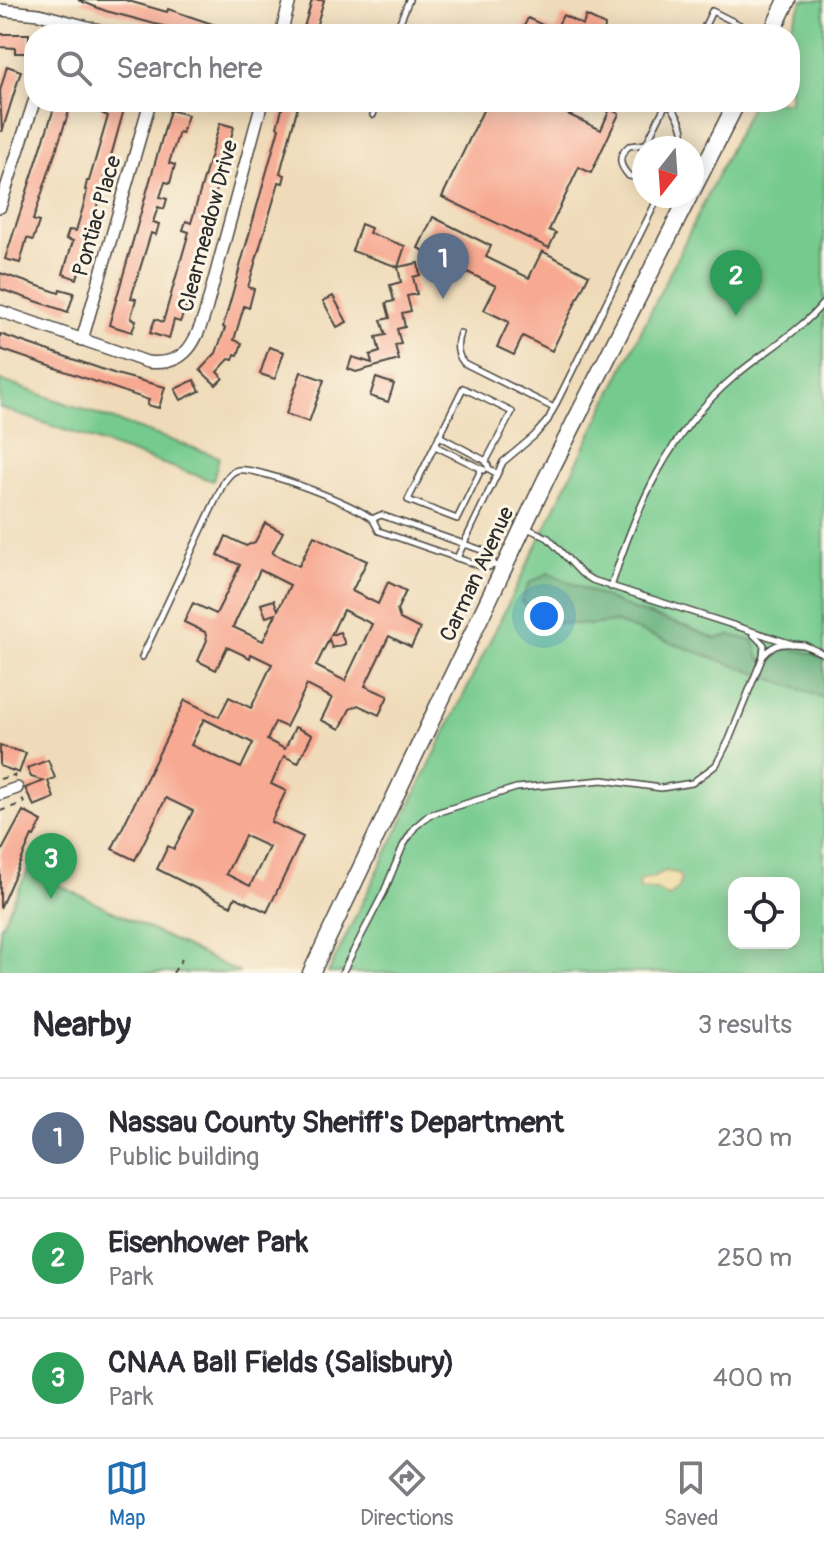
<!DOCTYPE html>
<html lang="en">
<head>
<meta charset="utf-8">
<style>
  body { margin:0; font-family:Pangolin,sans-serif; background:#f7f7f7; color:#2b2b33 }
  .controls { position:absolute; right:24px; bottom:24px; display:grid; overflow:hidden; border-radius:16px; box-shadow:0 4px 20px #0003 }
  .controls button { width:72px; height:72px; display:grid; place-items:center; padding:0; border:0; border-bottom:2px solid #e1e1e2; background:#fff; color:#2b2b33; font:40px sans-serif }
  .compass { position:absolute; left:632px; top:136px; width:72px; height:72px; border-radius:50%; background:#fff; box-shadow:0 4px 20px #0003; rotate:197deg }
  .you { position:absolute; left:544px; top:616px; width:28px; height:28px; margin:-20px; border:6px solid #fff; border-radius:50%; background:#1a73e8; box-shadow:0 0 0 12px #1a73e833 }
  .badge { display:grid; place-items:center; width:52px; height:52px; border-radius:50%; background:#1f6fb2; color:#fff; font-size:26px; font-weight:700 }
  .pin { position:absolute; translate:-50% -66px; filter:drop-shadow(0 2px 4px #0008) }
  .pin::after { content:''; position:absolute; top:42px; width:28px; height:24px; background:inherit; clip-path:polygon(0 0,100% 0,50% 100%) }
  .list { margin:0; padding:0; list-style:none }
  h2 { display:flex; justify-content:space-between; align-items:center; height:104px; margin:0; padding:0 32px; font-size:34px }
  h2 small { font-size:26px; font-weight:400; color:#7c7c81 }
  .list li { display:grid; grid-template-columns:52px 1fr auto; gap:24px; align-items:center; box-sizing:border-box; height:120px; padding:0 32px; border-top:2px solid #e1e1e2 }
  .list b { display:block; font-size:30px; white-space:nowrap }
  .list p { margin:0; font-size:26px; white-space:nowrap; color:#7c7c81 }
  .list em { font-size:26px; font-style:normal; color:#7c7c81 }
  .icon { flex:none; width:44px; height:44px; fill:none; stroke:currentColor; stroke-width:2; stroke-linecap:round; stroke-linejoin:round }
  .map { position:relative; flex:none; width:824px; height:973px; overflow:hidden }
  .search { position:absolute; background:#fff; box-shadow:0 4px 20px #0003; left:24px; right:24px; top:24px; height:88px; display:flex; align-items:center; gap:20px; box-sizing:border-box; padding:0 28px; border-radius:32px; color:#7c7c81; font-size:30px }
  .sheet { height:464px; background:#fff }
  nav { display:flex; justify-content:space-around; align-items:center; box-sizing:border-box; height:112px; border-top:2px solid #e1e1e2; background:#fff; font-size:22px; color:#7c7c81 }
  nav a { display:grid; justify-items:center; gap:4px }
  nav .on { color:#1f6fb2 }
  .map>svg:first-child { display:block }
  .green { fill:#75ca8e; stroke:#507a5c; stroke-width:2; fill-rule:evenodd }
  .forest { fill:#60ae79; stroke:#466c52; stroke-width:2 }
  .sand { fill:#eeda9e; stroke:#8c8264; stroke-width:2 }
  .building { fill:#f7a992; fill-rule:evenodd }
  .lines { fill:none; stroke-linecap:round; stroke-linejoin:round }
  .service-casing { stroke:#484540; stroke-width:8 }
  .minor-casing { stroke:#484540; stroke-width:14 }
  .secondary-casing { stroke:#484540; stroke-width:19 }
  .path { stroke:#484540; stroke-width:2; stroke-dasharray:6 6; stroke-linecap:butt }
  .service { stroke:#fff; stroke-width:5 }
  .minor { stroke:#fff; stroke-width:11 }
  .secondary { stroke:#fff; stroke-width:16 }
  .labels { text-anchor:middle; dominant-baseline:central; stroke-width:6; stroke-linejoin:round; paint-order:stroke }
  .street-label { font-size:22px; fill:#2b2b2b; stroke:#fcf5e5 }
</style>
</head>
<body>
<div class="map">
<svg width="824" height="973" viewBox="0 0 824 973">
  <rect width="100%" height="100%" fill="#fcf5e5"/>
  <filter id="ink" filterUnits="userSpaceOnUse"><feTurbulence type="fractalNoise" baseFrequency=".0125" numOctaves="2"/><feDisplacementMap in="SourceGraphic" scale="16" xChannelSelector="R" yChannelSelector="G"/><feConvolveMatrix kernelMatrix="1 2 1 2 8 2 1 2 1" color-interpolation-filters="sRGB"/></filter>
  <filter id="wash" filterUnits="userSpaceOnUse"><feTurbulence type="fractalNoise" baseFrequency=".006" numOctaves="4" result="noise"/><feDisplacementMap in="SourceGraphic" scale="32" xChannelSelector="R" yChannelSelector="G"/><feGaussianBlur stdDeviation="1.8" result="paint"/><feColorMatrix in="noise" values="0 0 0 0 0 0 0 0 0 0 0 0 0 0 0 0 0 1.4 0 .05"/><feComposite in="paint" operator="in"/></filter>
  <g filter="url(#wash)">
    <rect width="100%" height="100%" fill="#efdbb9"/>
    <g class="green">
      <path d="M803 0H824V973H328L753 102H790V34H787ZM734 883H794V943H734Z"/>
      <polygon points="0,380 219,457 213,481 0,408"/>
      <polygon points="28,870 240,973 0,973 0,928"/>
    </g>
    <polygon class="forest" points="548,573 636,611 688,627 716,639 730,635 754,641 759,659 767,660 788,648 811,653 824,659 824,698 614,622 590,625 547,622 521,602 529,583"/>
    <polygon class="sand" points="665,871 677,873 681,878 678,889 669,897 656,890 640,889 639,883 642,879 652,878"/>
    <g id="blocks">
      <g class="building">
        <polygon points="78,0 125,0 167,12 168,9 242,34 193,34 106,11"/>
        <polygon points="312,0 324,0 314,34 302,34"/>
        <polygon points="563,15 583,25 586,16 605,25 604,34 520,34 528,18 555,31"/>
        <polygon points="0,34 29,34 29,53 15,53 15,48 0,47"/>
        <polygon points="7,66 21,71 2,132 0,91"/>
        <polygon points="56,102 72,102 33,220 39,222 33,240 27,238 20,263 5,259"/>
        <polygon points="105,102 126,102 77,279 63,274 73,241 66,239 69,230 76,231 85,200 87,190 85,190 87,181 89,181 108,116 101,113"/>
        <polygon points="284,102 299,102 280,173 285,175 283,183 279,182 248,287 254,289 249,308 244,306 234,340 242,343 238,355 235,354 233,360 229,359 217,372 223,378 216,385 200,370 216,353 225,328 223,327 279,128 277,127"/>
        <polygon points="487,102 567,102 563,112 601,130 610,109 619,114 591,173 579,167 549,230 556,233 549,248 442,197"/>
        <polygon points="170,110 188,115 182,133 179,132 169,163 175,165 170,183 165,182 160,197 167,199 164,209 158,207 153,222 159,224 156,235 151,233 131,298 136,299 131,318 136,320 132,332 109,325"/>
        <polygon points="220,123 234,127 184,304 187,305 184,312 180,322 174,320 169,339 150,333 155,319 163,322 189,232 183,230 186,221 191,223"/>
        <polygon points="433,217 491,246 486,257 529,278 542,251 589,275 552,351 523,336 514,355 497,347 509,322 484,310 496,286 418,248"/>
        <polygon points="361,224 371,228 369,233 405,246 398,267 352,251"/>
        <polygon points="418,263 420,275 413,277 417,294 407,296 411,311 402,313 405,327 397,329 401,344 395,345 399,360 356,372 348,369 352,357 372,363 370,355 380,352 376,337 386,335 381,320 390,318 386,303 394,301 390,285 401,282 398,267"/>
        <polygon points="0,273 59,293 60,289 74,293 68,312 0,289"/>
        <polygon points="333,296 347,322 337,327 323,301"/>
        <polygon points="0,334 116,374 165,387 159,408 147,405 149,400 0,349"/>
        <polygon points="269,347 284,352 275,379 260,374"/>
        <polygon points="301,372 324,380 309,422 286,414"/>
        <polygon points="376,378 394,384 388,402 370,396"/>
        <polygon points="194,380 200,391 181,400 175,389"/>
        <path d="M265 523 283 532 272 553 299 566 314 536 367 561 352 591 378 604 388 582 406 591 397 610 400 619 420 629 411 647 389 636 375 665 365 686 388 696 379 715 358 705 350 709 340 729 321 720 332 698 307 685 286 727 275 722 267 740 285 749 295 727 312 735 298 763 284 756 271 784 286 791 271 822 303 837 267 912 235 897 231 906 157 869 168 846 174 849 193 811 166 798 135 860 112 849 185 700 219 717 229 697 251 708 272 664 251 654 250 658 227 647 216 670 198 661 207 640 205 632 184 622 193 603 216 614 229 588 240 565 218 555 226 536 246 546 255 542ZM260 570 290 585 278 610 274 600 261 604 266 617 276 614 263 641 233 627ZM343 610 372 624 345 681 316 666 329 639 332 648 345 644 340 632 331 635ZM204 719 253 743 241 768 191 745ZM245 836 269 847 250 886 226 874Z"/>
        <polygon points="0,746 26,753 19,773 0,766"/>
        <polygon points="48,760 55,778 48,781 54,798 34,806 25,788 44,781 31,777 27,768"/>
        <polygon points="23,811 42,821 34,837 32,836 0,908 0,854"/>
      </g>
    </g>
  </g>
  <g filter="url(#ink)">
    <use href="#blocks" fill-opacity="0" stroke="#484540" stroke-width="2"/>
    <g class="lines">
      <g class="service-casing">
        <g id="service">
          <polyline points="395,34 409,0"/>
          <polyline points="701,34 712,11 758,34"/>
          <path d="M668 102C679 117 687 129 682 148"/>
          <polyline points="373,115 377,102"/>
          <polyline points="646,144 667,102"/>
          <path d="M644 178 629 176C619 165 617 156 629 146L646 144"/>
          <path d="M460 333C456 344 456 354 464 363L554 408"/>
          <polyline points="439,436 486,461 489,469 496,473"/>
          <polyline points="435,446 484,470"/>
          <polyline points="481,470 457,519 408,500 463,388 512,412 486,461"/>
          <polyline points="372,519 381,515 490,553 494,565"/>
          <polyline points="525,527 548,538 581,573 592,580 792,644 804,645 824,654"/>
          <polyline points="457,558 503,462 534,436 548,420 659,196"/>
          <path d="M611 587C636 507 669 432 734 377 764 351 799 333 824 302"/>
          <polyline points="753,634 764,645 763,655"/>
          <path d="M142 657 224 482C228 477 231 471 238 470 258 467 359 505 373 520 375 523 377 528 379 531L486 568 494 565 500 567"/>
          <path d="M342 973 384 892 403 846 415 827 429 815 516 788 603 780 661 788 692 783 716 765 729 740 763 656C772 646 778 643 792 644"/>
        </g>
      </g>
      <g class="minor-casing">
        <g id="minor">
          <polyline points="0,10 39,14 114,34"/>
          <polyline points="57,34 62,21"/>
          <polyline points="281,34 290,0"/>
          <polyline points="0,207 34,102"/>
          <path d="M0 311 147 362C186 367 196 342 206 310L262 102"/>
          <polyline points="82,340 150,102"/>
          <polyline points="0,794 17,788"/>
        </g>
      </g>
      <g class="secondary-casing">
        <g id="secondary">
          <polyline points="771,34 787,0"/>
          <polyline points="692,191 737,102"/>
          <polyline points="311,973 546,479 689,196"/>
        </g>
      </g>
      <g class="path">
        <polyline points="0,779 14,775 15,777"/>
        <polyline points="0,811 24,803 22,798"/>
        <polyline points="0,821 0,825"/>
        <polyline points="173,973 182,959"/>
      </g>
      <use href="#service" class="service"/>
      <use href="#minor" class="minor"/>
      <use href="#secondary" class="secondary"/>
    </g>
  </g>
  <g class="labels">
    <g class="street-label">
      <text transform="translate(97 216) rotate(-74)">Pontiac Place</text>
      <text transform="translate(208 226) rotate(-75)">Clearmeadow Drive</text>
      <text transform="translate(477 574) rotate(-65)">Carman Avenue</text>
    </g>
  </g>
</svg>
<div class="controls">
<button><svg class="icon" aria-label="locate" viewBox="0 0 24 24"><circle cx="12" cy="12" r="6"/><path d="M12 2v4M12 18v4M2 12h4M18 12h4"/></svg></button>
</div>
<svg class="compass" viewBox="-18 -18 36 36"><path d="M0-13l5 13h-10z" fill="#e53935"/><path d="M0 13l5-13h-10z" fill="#7c7c81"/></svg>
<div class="you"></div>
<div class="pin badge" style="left:443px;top:299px;background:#5c6f8a">1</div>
<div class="pin badge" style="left:736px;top:316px;background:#2e9e5b">2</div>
<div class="pin badge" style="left:51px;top:899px;background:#2e9e5b">3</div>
<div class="search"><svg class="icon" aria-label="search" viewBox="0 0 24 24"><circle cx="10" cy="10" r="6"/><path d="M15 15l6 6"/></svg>Search here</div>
</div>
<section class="sheet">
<h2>Nearby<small>3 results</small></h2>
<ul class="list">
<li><span class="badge" style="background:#5c6f8a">1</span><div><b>Nassau County Sheriff's Department</b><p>Public building</p></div><em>230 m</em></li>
<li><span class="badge" style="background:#2e9e5b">2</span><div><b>Eisenhower Park</b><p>Park</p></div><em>250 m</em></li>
<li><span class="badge" style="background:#2e9e5b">3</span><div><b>CNAA Ball Fields (Salisbury)</b><p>Park</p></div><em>400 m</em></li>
</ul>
</section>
<nav>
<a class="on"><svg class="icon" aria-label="map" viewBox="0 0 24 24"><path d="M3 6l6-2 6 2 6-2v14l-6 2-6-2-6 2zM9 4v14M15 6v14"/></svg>Map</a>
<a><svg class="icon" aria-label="directions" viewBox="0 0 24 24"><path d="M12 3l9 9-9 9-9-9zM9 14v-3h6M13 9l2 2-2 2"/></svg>Directions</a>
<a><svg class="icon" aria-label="saved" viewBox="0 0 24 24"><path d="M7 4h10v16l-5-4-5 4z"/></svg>Saved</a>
</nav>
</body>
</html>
